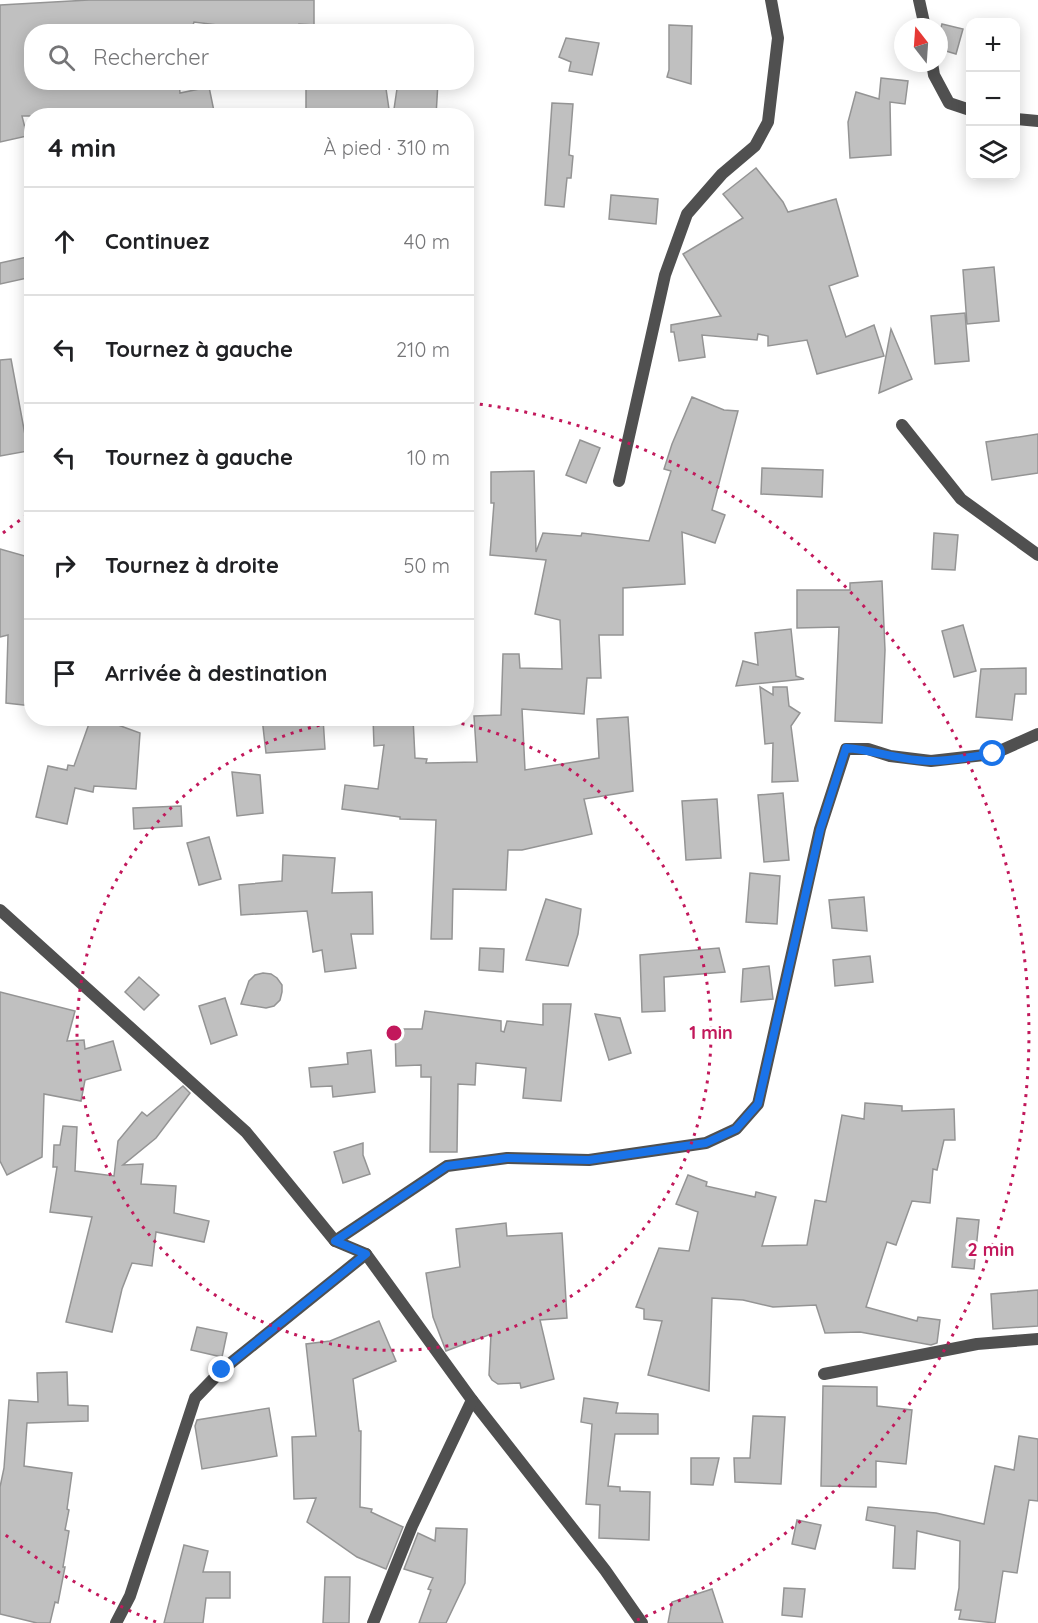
<!DOCTYPE html>
<html lang="fr">
<head>
<meta charset="utf-8">
<style>
  body { margin:0; font-family:Quicksand,sans-serif; background:#f2f2f2; color:#202124 }
  .controls { position:absolute; right:18px; top:18px; display:grid; overflow:hidden; border-radius:12px; box-shadow:0 3px 15px #0003 }
  .controls button { width:54px; height:54px; display:grid; place-items:center; padding:0; border:0; border-bottom:2px solid #e0e0e0; background:#fff; color:#202124; font:30px sans-serif }
  .compass { position:absolute; left:894px; top:18px; width:54px; height:54px; border-radius:50%; background:#fff; box-shadow:0 3px 15px #0003; rotate:343deg }
  .stop { position:absolute; width:18px; height:18px; margin:-14px; border:4px solid #1a73e8; border-radius:50%; background:#fff }
  .stop.end { background:#1a73e8; border-color:#fff; box-shadow:0 2px 6px #0008 }
  .list { margin:0; padding:0; list-style:none }
  h2 { display:flex; justify-content:space-between; align-items:center; height:78px; margin:0; padding:0 24px; font-size:26px }
  h2 small { font-size:20px; font-weight:400; color:#757577 }
  .list li { display:grid; grid-template-columns:39px 1fr auto; gap:18px; align-items:center; box-sizing:border-box; height:108px; padding:0 24px; border-top:2px solid #e0e0e0 }
  .list b { display:block; font-size:22px; white-space:nowrap }
  .list em { font-size:20px; font-style:normal; color:#757577 }
  .icon { flex:none; width:33px; height:33px; fill:none; stroke:currentColor; stroke-width:2; stroke-linecap:round; stroke-linejoin:round }
  .map { position:relative; flex:none; width:1038px; height:1623px; overflow:hidden }
  .search { position:absolute; background:#fff; box-shadow:0 3px 15px #0003; left:24px; top:24px; width:450px; height:66px; display:flex; align-items:center; gap:15px; box-sizing:border-box; padding:0 21px; border-radius:24px; color:#757577; font-size:22px }
  .panel { position:absolute; background:#fff; box-shadow:0 3px 15px #0003; left:24px; top:108px; width:450px; height:618px; border-radius:24px }
  .map>svg:first-child { display:block }
  .building { fill:#c0c0c0; stroke:#949494; stroke-width:1.5 }
  .lines { fill:none; stroke-linecap:round; stroke-linejoin:round }
  .minor { stroke:#505050; stroke-width:12 }
  .route { stroke:#1a73e8; stroke-width:8 }
  .ring { fill:none; stroke:#c2185b; stroke-width:3; stroke-dasharray:3 6 }
  .centre { fill:#c2185b; stroke:#fff; stroke-width:3 }
  .ring-label { font-size:18px; text-anchor:middle; font-weight:bold; fill:#c2185b; stroke:#fff; stroke-width:6; stroke-linejoin:round; paint-order:stroke }
</style>
</head>
<body>
<div class="map">
<svg width="1038" height="1623" viewBox="0 0 1038 1623">
  <rect width="100%" height="100%" fill="#fff"/>
  <g class="building">
    <polygon points="89,0 314,0 314,25 299,24 299,32 274,32 194,22 191,31 32,32 32,82 179,82 180,93 209,87 215,116 22,116 27,136 0,142 0,5"/>
    <polygon points="942,24 963,29 956,54 939,49 939,35"/>
    <polygon points="669,25 692,26 691,84 667,77 669,70"/>
    <polygon points="566,38 599,43 592,75 569,71 571,62 559,57"/>
    <polygon points="881,78 908,81 905,104 890,102 891,155 850,158 848,122 856,92 879,99"/>
    <polygon points="340,82 385,82 390,116 306,116 306,84 340,84"/>
    <polygon points="398,82 438,82 436,116 393,116"/>
    <polygon points="552,103 573,104 569,155 573,156 571,178 567,178 564,207 545,205"/>
    <polygon points="756,168 783,202 788,212 836,199 858,276 829,286 846,337 874,325 884,356 817,374 807,340 768,346 768,336 758,334 757,340 702,335 705,357 679,361 674,332 671,332 671,325 721,316 683,254 743,218 723,194"/>
    <polygon points="611,195 658,199 656,224 609,219"/>
    <polygon points="32,256 32,277 0,284 0,263"/>
    <polygon points="994,267 999,321 967,324 963,270"/>
    <polygon points="965,313 969,361 935,364 931,316"/>
    <polygon points="891,329 912,379 879,393"/>
    <polygon points="11,359 28,451 0,456 0,360"/>
    <polygon points="692,397 724,410 738,411 712,510 725,515 715,543 682,532 685,584 623,588 623,635 599,635 601,678 587,678 584,714 522,709 525,770 599,758 597,719 628,717 633,791 584,799 592,834 522,850 508,850 506,890 453,889 452,939 431,939 436,820 400,819 400,817 342,809 345,785 378,789 384,745 374,746 373,718 413,718 415,758 427,759 426,763 477,762 474,716 501,715 503,654 519,654 520,668 562,669 560,620 535,614 546,560 490,555 494,503 491,503 491,472 534,471 536,552 543,533 581,536 582,533 649,541 671,471 664,469 672,444"/>
    <polygon points="1038,434 1038,473 992,480 986,442"/>
    <polygon points="580,440 600,448 586,483 566,475"/>
    <polygon points="762,468 823,470 822,497 761,494"/>
    <polygon points="934,533 958,535 955,570 932,569"/>
    <polygon points="0,549 32,558 32,706 6,703 8,635 0,637"/>
    <polygon points="882,581 885,650 882,723 835,721 839,627 797,628 797,590 850,590 850,583"/>
    <polygon points="963,625 976,671 954,677 942,631"/>
    <polygon points="791,629 796,676 804,679 736,686 743,661 758,665 755,633"/>
    <polygon points="1026,668 1026,694 1015,694 1012,720 976,717 981,669"/>
    <polygon points="760,687 773,695 773,687 787,687 789,706 800,713 791,726 798,781 772,782 773,743 765,744"/>
    <polygon points="91,718 99,718 140,733 136,789 94,786 93,792 75,788 67,824 36,817 48,766 67,770 68,765 74,766"/>
    <polygon points="262,718 323,718 325,749 266,753"/>
    <polygon points="232,772 260,775 263,813 237,816"/>
    <polygon points="783,793 789,860 764,862 758,795"/>
    <polygon points="717,799 721,858 686,860 682,801"/>
    <polygon points="181,806 182,826 134,829 133,808"/>
    <polygon points="209,837 221,879 199,885 187,843"/>
    <polygon points="283,855 335,858 332,893 372,892 373,934 351,934 356,968 325,972 322,950 313,952 307,911 241,915 239,885 282,881"/>
    <polygon points="750,873 780,876 777,924 746,922"/>
    <polygon points="864,897 867,931 832,928 829,900"/>
    <polygon points="546,899 581,909 578,934 568,966 526,960"/>
    <polygon points="480,948 504,949 503,972 479,970"/>
    <polygon points="719,948 725,972 664,977 665,1011 642,1012 640,955"/>
    <polygon points="870,956 873,982 835,986 833,960"/>
    <polygon points="769,966 773,999 741,1002 743,969"/>
    <polygon points="263,973 271,974 277,978 282,985 282,992 280,1000 274,1006 266,1008 241,1004 249,981 255,975"/>
    <polygon points="139,977 159,995 144,1010 125,992"/>
    <polygon points="0,992 75,1011 67,1041 84,1040 85,1049 113,1041 121,1070 85,1080 81,1101 44,1094 42,1157 7,1175 0,1161"/>
    <polygon points="225,998 237,1035 211,1044 199,1006"/>
    <polygon points="543,1004 571,1004 561,1101 523,1098 526,1068 476,1063 475,1085 458,1084 457,1152 430,1152 431,1077 421,1077 421,1065 396,1066 395,1029 422,1029 425,1011 501,1021 501,1031 504,1032 507,1021 543,1025"/>
    <polygon points="595,1014 620,1018 631,1053 609,1060"/>
    <polygon points="371,1050 375,1092 333,1097 332,1086 311,1087 309,1068 348,1064 347,1053"/>
    <polygon points="183,1086 190,1093 156,1138 123,1165 143,1164 141,1184 176,1186 174,1213 209,1221 204,1242 156,1232 152,1266 132,1263 122,1289 112,1332 66,1322 92,1217 50,1212 57,1167 53,1167 54,1145 60,1145 63,1126 77,1127 75,1171 114,1176 118,1141 142,1112 147,1116"/>
    <polygon points="865,1103 902,1106 902,1111 954,1109 955,1140 944,1140 937,1170 933,1169 930,1203 912,1201 896,1245 887,1242 866,1307 917,1321 918,1317 940,1320 937,1343 931,1345 860,1332 825,1333 816,1305 773,1307 743,1300 712,1298 709,1391 648,1375 662,1321 644,1319 644,1309 636,1307 659,1248 689,1251 698,1212 676,1204 688,1175 707,1182 706,1186 755,1197 756,1192 776,1197 762,1246 807,1245 815,1200 826,1202 842,1115 864,1119"/>
    <polygon points="363,1143 363,1155 370,1174 343,1183 334,1152"/>
    <polygon points="957,1218 979,1220 974,1269 952,1267"/>
    <polygon points="506,1223 507,1236 562,1233 567,1318 540,1320 554,1379 521,1388 520,1383 498,1384 492,1380 489,1375 491,1334 446,1351 433,1317 426,1273 460,1267 456,1229"/>
    <polygon points="1038,1290 1038,1326 993,1329 991,1294"/>
    <polygon points="379,1321 396,1361 353,1379 359,1431 361,1431 360,1507 372,1509 371,1512 403,1527 386,1569 357,1557 307,1522 316,1498 294,1499 292,1437 316,1436 306,1344 330,1341"/>
    <polygon points="197,1327 227,1333 222,1357 191,1350"/>
    <polygon points="67,1372 68,1405 88,1406 88,1421 27,1423 24,1466 72,1473 67,1509 69,1510 65,1530 69,1531 63,1567 65,1567 58,1603 55,1602 50,1623 37,1623 0,1614 0,1487 4,1468 9,1400 38,1402 37,1373"/>
    <polygon points="823,1386 877,1387 877,1406 912,1410 906,1464 876,1461 876,1487 821,1486"/>
    <polygon points="584,1398 618,1403 616,1413 658,1414 658,1434 615,1434 608,1486 620,1487 620,1491 650,1492 649,1540 599,1538 600,1505 586,1504 592,1424 581,1422"/>
    <polygon points="269,1408 277,1456 202,1469 195,1426 197,1420"/>
    <polygon points="753,1416 785,1417 781,1484 735,1482 734,1458 750,1458"/>
    <polygon points="1019,1436 1038,1439 1038,1501 1029,1500 1017,1573 1003,1571 995,1623 959,1619 961,1610 955,1610 959,1588 960,1541 917,1531 915,1569 893,1568 895,1526 866,1520 868,1507 936,1513 984,1524 995,1466 1014,1470"/>
    <polygon points="691,1458 719,1458 713,1485 691,1484"/>
    <polygon points="797,1520 821,1525 815,1549 792,1544"/>
    <polygon points="436,1528 467,1529 465,1583 446,1623 419,1623 431,1590 428,1589 433,1578 404,1569 418,1533 435,1541"/>
    <polygon points="184,1545 208,1551 203,1572 230,1572 230,1598 206,1598 203,1623 164,1623"/>
    <polygon points="325,1577 350,1577 349,1623 323,1623"/>
    <polygon points="784,1588 805,1589 802,1617 782,1615"/>
    <polygon points="712,1589 723,1623 668,1623 672,1602"/>
  </g>
  <g class="lines">
    <g class="minor">
      <polyline points="919,0 925,27"/>
      <polyline points="932,63 934,75 949,103 970,110"/>
      <polyline points="1016,119 1038,121"/>
      <polyline points="902,425 961,499 1038,555"/>
      <polyline points="619,481 665,275 687,214 722,174 755,146 768,122 778,38 771,0"/>
      <polyline points="0,910 246,1132 335,1241 366,1254 472,1400 605,1570 642,1623"/>
      <polyline points="335,1241 447,1166 507,1158 589,1160 706,1143 736,1129 758,1104 820,829 846,749 868,749 890,756 931,761 993,754 1038,734"/>
      <polyline points="824,1374 977,1344 1038,1339"/>
      <polyline points="116,1623 130,1596 195,1398 222,1370 366,1254"/>
      <polyline points="373,1623 412,1526 472,1400"/>
    </g>
  </g>
  <g class="lines">
    <path class="route" d="M222 1370 366 1254 335 1241 447 1166 507 1158 589 1160 706 1143 736 1129 758 1104 820 830 846 748C875 750 902 761 931 761 952 761 973 756 993 754"/>
  </g>
  <g class="ring">
    <path d="M435 719A317 317 0 1 1 353 719"/>
    <path d="M156 1622A635 635 0 0 1 3 1533M3 533A635 635 0 0 1 30 513M471 403A635 635 0 0 1 632 1622"/>
  </g>
  <circle cx="394" cy="1033" r="9" class="centre"/>
  <g class="ring-label">
    <text x="711" y="1039">1 min</text>
    <text x="991" y="1256">2 min</text>
  </g>
</svg>
<div class="controls">
<button>+</button>
<button>−</button>
<button><svg class="icon" aria-label="layers" viewBox="0 0 24 24"><path d="M12 4l9 5-9 5-9-5zM3 14l9 5 9-5"/></svg></button>
</div>
<svg class="compass" viewBox="-18 -18 36 36"><path d="M0-13l5 13h-10z" fill="#e53935"/><path d="M0 13l5-13h-10z" fill="#757577"/></svg>
<div class="stop" style="left:993px;top:754px"></div>
<div class="stop end" style="left:222px;top:1370px"></div>
<div class="search"><svg class="icon" aria-label="search" viewBox="0 0 24 24"><circle cx="10" cy="10" r="6"/><path d="M15 15l6 6"/></svg>Rechercher</div>
<section class="panel">
<h2>4 min<small>À pied · 310 m</small></h2>
<ul class="list">
<li><svg class="icon" aria-label="ahead" viewBox="0 0 24 24"><path d="M12 20V5M6 11l6-6 6 6"/></svg><div><b>Continuez</b></div><em>40 m</em></li>
<li><svg class="icon" aria-label="left" viewBox="0 0 24 24"><path d="M17 20v-9H6M10 6l-5 5 5 5"/></svg><div><b>Tournez à gauche</b></div><em>210 m</em></li>
<li><svg class="icon" aria-label="left" viewBox="0 0 24 24"><path d="M17 20v-9H6M10 6l-5 5 5 5"/></svg><div><b>Tournez à gauche</b></div><em>10 m</em></li>
<li><svg class="icon" aria-label="right" viewBox="0 0 24 24"><path d="M7 20v-9h11M14 6l5 5-5 5"/></svg><div><b>Tournez à droite</b></div><em>50 m</em></li>
<li><svg class="icon" aria-label="arrive" viewBox="0 0 24 24"><path d="M6 21V4h12l-3 4 3 4H6"/></svg><div><b>Arrivée à destination</b></div></li>
</ul>
</section>
</div>
</body>
</html>
